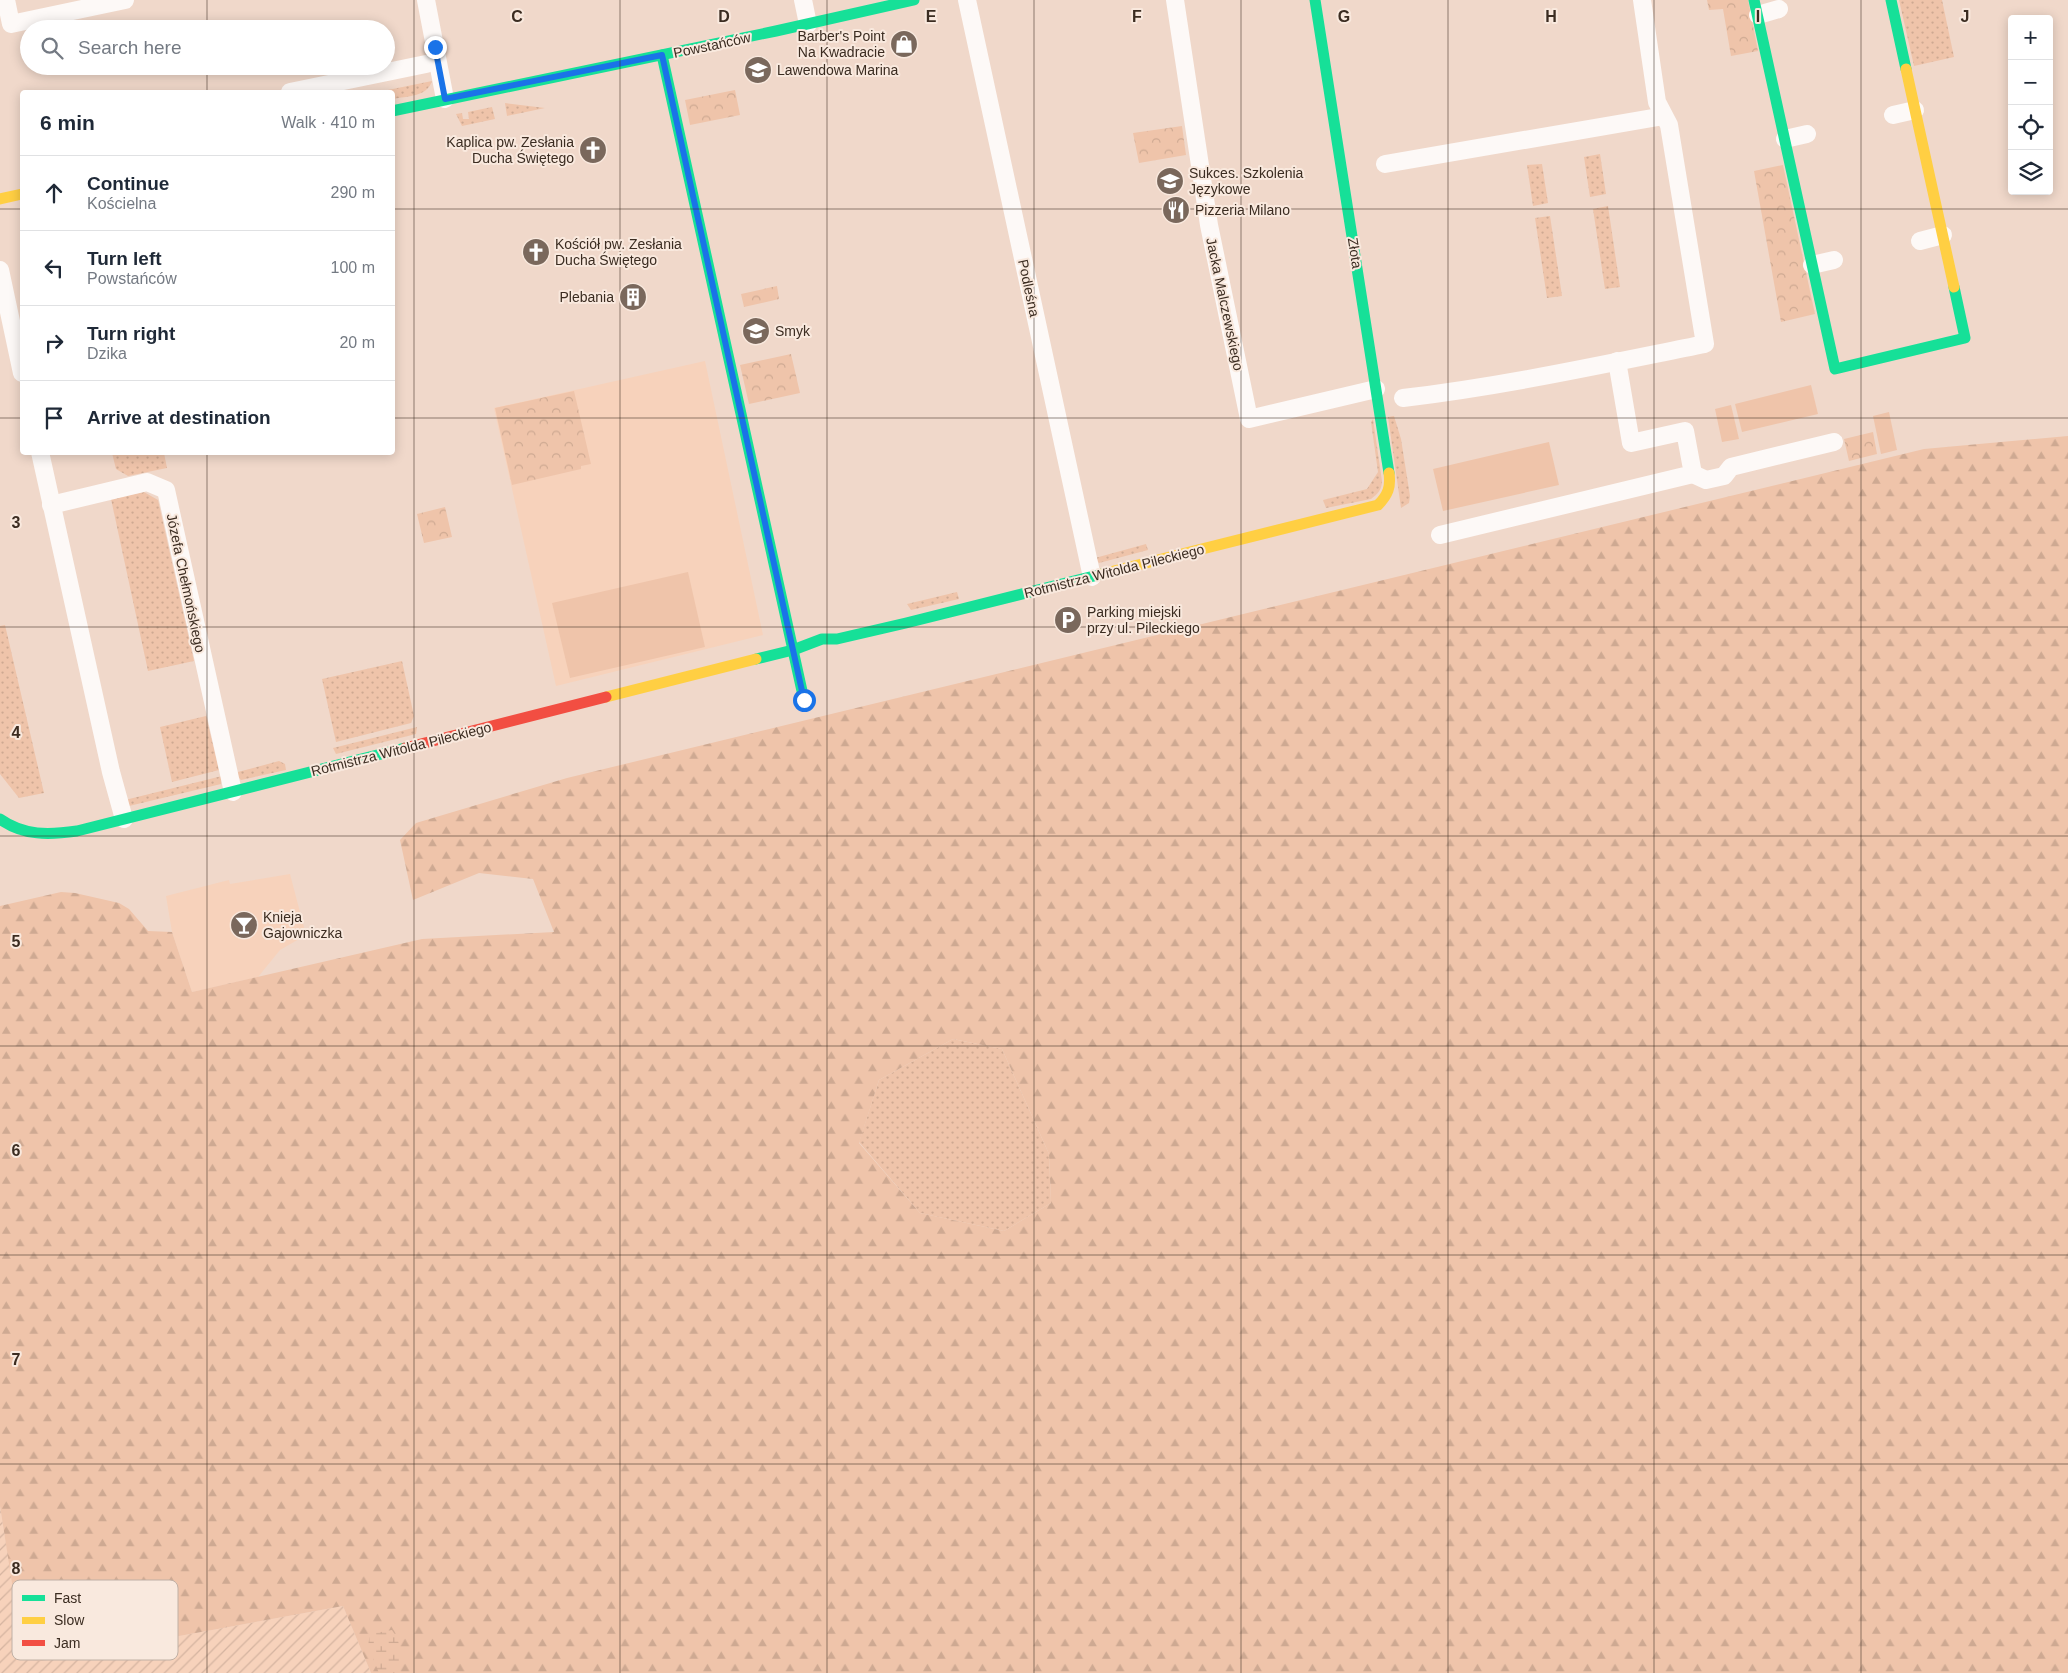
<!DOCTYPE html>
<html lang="en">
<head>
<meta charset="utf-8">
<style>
  body { margin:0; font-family:Arial,sans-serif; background:#f2f2f3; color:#1f2937 }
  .controls { position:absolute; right:15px; top:15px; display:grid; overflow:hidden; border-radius:5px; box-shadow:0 2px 12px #0003 }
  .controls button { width:45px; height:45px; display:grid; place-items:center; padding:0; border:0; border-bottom:1px solid #e0e1e3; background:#fff; color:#1f2937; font:25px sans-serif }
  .stop { position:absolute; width:15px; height:15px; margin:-11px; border:4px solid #1a73e8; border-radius:50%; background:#fff }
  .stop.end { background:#1a73e8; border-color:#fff; box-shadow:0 1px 5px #0008 }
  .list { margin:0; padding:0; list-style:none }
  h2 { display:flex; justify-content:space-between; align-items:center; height:65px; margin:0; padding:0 20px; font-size:21px }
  h2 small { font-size:16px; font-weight:400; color:#747a83 }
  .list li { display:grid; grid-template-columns:32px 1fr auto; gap:15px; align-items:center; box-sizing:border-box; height:75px; padding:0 20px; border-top:1px solid #e0e1e3 }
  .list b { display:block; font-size:19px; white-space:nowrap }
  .list p { margin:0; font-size:16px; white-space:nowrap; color:#747a83 }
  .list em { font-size:16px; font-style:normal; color:#747a83 }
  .icon { flex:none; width:28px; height:28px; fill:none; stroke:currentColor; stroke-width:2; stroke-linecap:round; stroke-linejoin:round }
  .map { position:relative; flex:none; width:2068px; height:1673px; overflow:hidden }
  .search { position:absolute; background:#fff; box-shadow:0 2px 12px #0003; left:20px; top:20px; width:375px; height:55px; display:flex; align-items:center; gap:12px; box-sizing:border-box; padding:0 18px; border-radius:28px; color:#747a83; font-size:19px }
  .panel { position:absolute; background:#fff; box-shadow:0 2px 12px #0003; left:20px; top:90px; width:375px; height:365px; border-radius:5px }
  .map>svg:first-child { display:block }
  .built { fill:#f7d2bb }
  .industrial { fill:url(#industrial-furrows) }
  .grass { fill:url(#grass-dots) }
  .forest { fill:url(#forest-firs); fill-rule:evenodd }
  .wetland { fill:url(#wetland-marsh) }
  .park { fill:url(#park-crowns) }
  .pitch { fill:#efc4aa }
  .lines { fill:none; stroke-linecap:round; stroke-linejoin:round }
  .street { stroke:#fdf9f7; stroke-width:18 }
  .fast { stroke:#16e098; stroke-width:11 }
  .slow { stroke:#ffcf43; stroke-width:11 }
  .jam { stroke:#f24e42; stroke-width:11 }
  .route { stroke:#1a73e8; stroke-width:6 }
  .grid { fill:none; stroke:#3b2c21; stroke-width:1; stroke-opacity:0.55 }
  .labels { text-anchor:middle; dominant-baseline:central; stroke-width:4; stroke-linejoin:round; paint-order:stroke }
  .poi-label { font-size:14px; fill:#3b2c21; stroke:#f9e9de; text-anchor:start }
  .street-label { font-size:14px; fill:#3b2c21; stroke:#f9e9de }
  .key { fill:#f9e9de; stroke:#c0b0a5; stroke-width:1 }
  .key-label { font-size:14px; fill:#3b2c21 }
  .grid-label { font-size:16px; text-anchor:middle; font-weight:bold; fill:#3b2c21; stroke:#f9e9de; stroke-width:4; stroke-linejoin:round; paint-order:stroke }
</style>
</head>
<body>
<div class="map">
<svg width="2068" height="1673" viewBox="0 0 2068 1673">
  <defs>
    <pattern id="industrial-furrows" width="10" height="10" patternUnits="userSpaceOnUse" patternTransform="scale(1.25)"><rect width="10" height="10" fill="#f7d2bb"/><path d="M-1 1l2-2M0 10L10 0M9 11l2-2" fill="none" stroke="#d5b4a0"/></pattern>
    <pattern id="grass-dots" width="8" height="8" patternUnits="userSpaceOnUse" patternTransform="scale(1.25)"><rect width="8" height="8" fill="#efc4aa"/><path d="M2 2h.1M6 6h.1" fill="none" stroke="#cea992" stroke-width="1.8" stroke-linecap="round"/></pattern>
    <pattern id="forest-firs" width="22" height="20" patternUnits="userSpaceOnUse" patternTransform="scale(1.25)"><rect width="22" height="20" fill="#efc4aa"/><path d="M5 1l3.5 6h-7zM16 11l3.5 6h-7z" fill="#cea992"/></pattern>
    <pattern id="wetland-marsh" width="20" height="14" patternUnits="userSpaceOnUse" patternTransform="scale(1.25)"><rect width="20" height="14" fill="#efc4aa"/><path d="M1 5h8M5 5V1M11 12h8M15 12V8" fill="none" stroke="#cea992"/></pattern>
    <pattern id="park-crowns" width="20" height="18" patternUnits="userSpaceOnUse" patternTransform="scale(1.25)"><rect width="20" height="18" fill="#efc4aa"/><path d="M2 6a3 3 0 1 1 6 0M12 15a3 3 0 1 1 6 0" fill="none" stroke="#cea992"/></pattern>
  </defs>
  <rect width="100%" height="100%" fill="#f0d8ca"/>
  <g class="built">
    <polygon points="705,361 763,635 556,686 494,408"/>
    <polygon points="290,874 306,935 280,950 258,977 192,992 172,932 166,896 229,880 230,884"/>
  </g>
  <polygon class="industrial" points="0,1506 25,1660 42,1661 343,1606 371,1673 0,1673"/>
  <g class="grass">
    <polygon points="1899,0 1942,0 1954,57 1914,66"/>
    <path d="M432 81C427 97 407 96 393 99L392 92H378Z"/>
    <polygon points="505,103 545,108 507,116"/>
    <polygon points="492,107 495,119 462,126 456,114 462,113 463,119 469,119 468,112"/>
    <polygon points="1600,154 1606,194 1590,197 1584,157"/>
    <polygon points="1542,164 1548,203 1533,206 1527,165"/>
    <polygon points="1608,206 1620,287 1605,289 1593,209"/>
    <polygon points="1550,216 1562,296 1547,298 1535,218"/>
    <polygon points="1394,416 1401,439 1410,496 1409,503 1401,508 1388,417"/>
    <path d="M1373 419 1382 481C1382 489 1378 494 1371 499L1326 508 1323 500 1367 489 1378 472 1371 422Z"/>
    <polygon points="112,453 164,453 167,468 128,476 116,469"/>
    <polygon points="144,492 158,500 194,661 148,671 111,499"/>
    <polygon points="1146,544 1148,550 1099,563 1095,558"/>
    <polygon points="957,592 959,599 911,610 907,604"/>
    <polygon points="5,625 44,793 19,798 0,774 0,626"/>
    <polygon points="402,661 414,716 411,723 336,742 322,679"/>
    <polygon points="206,716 219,770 172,782 160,727"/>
    <polygon points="417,727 416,734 336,754 333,748"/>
    <polygon points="279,761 285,764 286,770 241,780 234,773"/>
    <polygon points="222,776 221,784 129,806 125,800"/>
    <polygon points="953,1039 1002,1049 1049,1154 1051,1203 1004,1231 920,1213 859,1142 879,1080"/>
  </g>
  <path class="forest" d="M2068 436V1673H371L343 1606 42 1661 24 1660 0 1506V906L61 892 75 893 119 903 129 909 148 931 172 932 192 992 422 939 554 932 533 879 479 873 413 900 400 840 416 823 567 778 1924 449ZM953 1039 1002 1049 1049 1154 1051 1203 1004 1231 920 1213 859 1143 879 1080Z"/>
  <path class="wetland" d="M392 1630C403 1647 402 1654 396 1673H379L368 1646 370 1634Z"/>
  <g class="park">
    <polygon points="1707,0 1748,0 1758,51 1731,56 1723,9 1709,10"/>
    <polygon points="735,90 740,115 690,125 685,100"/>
    <polygon points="1182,126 1186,155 1139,163 1133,133"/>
    <polygon points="1783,165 1815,314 1781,322 1754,171"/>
    <polygon points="777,286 779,299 744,307 741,294"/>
    <polygon points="791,354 800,393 749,404 740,365"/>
    <polygon points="574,391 591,464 581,466 581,469 512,485 495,408"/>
    <polygon points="1873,432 1877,454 1849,461 1844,439"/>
    <polygon points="445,507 452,537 424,543 417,514"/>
  </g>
  <g class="pitch">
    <polygon points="1811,385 1818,414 1742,432 1735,404"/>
    <polygon points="1731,405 1739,439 1722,442 1715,409"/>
    <polygon points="1889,412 1897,450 1881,454 1873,416"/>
    <polygon points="1549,442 1559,485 1443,511 1433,469"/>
    <polygon points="688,572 705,647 570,678 552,603"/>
  </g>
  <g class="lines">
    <g class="street">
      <polyline points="6,0 11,24 125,0"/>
      <polyline points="426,0 445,99"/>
      <polyline points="803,0 808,24"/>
      <polyline points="967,0 1092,577"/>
      <polyline points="1175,0 1209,225 1249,419 1376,389"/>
      <polyline points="1758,15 1779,9"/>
      <polyline points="290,92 426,64"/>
      <polyline points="1893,115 1915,110"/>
      <polyline points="1785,139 1807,134"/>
      <polyline points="1385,164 1664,116"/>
      <polyline points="1920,241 1943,235"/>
      <polyline points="1812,265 1834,260"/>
      <polyline points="0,270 22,373"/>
      <path d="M1403 398C1505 386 1605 364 1705 344L1669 125 1657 102 1642 0"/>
      <polyline points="40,452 111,772 124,819"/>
      <polyline points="1693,474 1706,480 1724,476 1731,467 1834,442"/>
      <polyline points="51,505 147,482 166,490 233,792"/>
      <polyline points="1440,535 1693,474 1685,431 1631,443 1617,361"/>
    </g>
    <g class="fast">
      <polyline points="1315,0 1389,473"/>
      <polyline points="1754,0 1835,369 1965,338 1954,287"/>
      <polyline points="1891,0 1906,69"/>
      <polyline points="662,55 804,700"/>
      <polyline points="392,111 776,31 914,0"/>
      <polyline points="756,659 793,650 822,639 837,639 906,623 1102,574"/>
      <path d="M0 819C24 836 49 835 77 831L405 748"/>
    </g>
    <g class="slow">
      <polyline points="1906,69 1954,287"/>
      <polyline points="0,199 22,194"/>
      <path d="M1102 574 1378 505C1388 495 1391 487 1389 473"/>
      <polyline points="606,697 756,659"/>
    </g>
    <polyline class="jam" points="405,748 606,697"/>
  </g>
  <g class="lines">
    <polyline class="route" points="435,47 445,99 662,55 804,700"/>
  </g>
  <path class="grid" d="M207 0V29M414 0V1673M620 0V1673M827 0V1673M1034 0V1673M1241 0V1673M1448 0V1673M1654 0V1673M1861 0V1673M207 66V92M0 209H22M392 209H2068M0 418H22M392 418H2068M207 452V1673M0 627H2068M0 836H2068M0 1046H2068M0 1255H2068M0 1464H2068"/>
  <defs>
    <g id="shop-disc" transform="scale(1.4375)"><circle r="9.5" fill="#7a685c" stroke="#f9e9de"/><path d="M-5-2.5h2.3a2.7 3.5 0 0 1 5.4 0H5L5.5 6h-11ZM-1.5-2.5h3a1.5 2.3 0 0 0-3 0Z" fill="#fff"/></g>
    <g id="school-disc" transform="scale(1.4375)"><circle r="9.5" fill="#7a685c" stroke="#f9e9de"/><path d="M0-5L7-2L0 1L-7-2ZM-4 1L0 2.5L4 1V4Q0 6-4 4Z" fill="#fff"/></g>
    <g id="church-disc" transform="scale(1.4375)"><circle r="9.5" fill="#7a685c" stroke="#f9e9de"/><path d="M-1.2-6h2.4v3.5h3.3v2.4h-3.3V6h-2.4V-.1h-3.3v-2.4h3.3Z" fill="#fff"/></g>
    <g id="restaurant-disc" transform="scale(1.4375)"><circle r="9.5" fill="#7a685c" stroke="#f9e9de"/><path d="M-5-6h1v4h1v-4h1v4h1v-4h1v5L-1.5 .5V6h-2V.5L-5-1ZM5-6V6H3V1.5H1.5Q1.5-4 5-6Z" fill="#fff"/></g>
    <g id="building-disc" transform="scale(1.4375)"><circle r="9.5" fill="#7a685c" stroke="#f9e9de"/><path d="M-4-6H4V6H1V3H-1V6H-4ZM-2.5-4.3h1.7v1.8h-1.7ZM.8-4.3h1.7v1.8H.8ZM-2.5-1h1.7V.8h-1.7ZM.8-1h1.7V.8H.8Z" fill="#fff"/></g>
    <g id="parking-disc" transform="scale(1.4375)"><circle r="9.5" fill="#7a685c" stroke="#f9e9de"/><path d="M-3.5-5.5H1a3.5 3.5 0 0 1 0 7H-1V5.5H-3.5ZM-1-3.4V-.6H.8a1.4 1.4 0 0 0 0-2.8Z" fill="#fff"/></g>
    <g id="bar-disc" transform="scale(1.4375)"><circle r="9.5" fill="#7a685c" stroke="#f9e9de"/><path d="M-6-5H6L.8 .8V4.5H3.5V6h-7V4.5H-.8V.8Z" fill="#fff"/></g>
  </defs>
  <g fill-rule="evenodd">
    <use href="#shop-disc" x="904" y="44"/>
    <use href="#school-disc" x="758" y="70"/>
    <use href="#church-disc" x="593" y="150"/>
    <use href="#school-disc" x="1170" y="181"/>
    <use href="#restaurant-disc" x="1176" y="210"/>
    <use href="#church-disc" x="536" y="252"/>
    <use href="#building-disc" x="633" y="297"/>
    <use href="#school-disc" x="756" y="331"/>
    <use href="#parking-disc" x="1068" y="620"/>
    <use href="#bar-disc" x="244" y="925"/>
  </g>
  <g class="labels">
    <g class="poi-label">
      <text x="885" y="36" text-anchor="end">Barber's Point<tspan x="885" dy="16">Na Kwadracie</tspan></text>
      <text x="777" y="70">Lawendowa Marina</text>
      <text x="574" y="142" text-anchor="end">Kaplica pw. Zesłania<tspan x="574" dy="16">Ducha Świętego</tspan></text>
      <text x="1189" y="173">Sukces. Szkolenia<tspan x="1189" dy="16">Językowe</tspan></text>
      <text x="1195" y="210">Pizzeria Milano</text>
      <text x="555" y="244">Kościół pw. Zesłania<tspan x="555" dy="16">Ducha Świętego</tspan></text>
      <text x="614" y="297" text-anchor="end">Plebania</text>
      <text x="775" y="331">Smyk</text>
      <text x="1087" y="612">Parking miejski<tspan x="1087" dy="16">przy ul. Pileckiego</tspan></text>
      <text x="263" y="917">Knieja<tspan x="263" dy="16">Gajowniczka</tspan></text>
    </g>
    <g class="street-label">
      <text transform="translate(712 45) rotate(-12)">Powstańców</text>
      <text transform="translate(1355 253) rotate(81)">Złota</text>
      <text transform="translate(1029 288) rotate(78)">Podleśna</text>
      <text transform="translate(1225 304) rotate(78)">Jacka Malczewskiego</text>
      <text transform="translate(1114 571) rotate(-14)">Rotmistrza Witolda Pileckiego</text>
      <text transform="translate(186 583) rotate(78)">Józefa Chełmońskiego</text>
      <text transform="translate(401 749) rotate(-14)">Rotmistrza Witolda Pileckiego</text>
    </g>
  </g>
  <rect x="12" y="1580" width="166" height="80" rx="8" class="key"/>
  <rect x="22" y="1595" width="23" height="6" fill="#16e098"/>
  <rect x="22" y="1617" width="23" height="7" fill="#ffcf43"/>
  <rect x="22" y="1640" width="23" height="6" fill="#f24e42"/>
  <g class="key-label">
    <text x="54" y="1603">Fast</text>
    <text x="54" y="1625">Slow</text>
    <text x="54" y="1648">Jam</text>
  </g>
  <g class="grid-label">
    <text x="517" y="22">C</text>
    <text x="724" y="22">D</text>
    <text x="931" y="22">E</text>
    <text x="1137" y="22">F</text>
    <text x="1344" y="22">G</text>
    <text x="1551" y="22">H</text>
    <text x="1758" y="22">I</text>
    <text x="1965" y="22">J</text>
    <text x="16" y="528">3</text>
    <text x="16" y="738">4</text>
    <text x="16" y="947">5</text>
    <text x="16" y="1156">6</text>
    <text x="16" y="1365">7</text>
    <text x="16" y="1574">8</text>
  </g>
</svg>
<div class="controls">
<button>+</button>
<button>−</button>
<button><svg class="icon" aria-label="locate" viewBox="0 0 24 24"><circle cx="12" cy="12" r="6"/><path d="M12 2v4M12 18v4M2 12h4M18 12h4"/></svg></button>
<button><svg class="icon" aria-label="layers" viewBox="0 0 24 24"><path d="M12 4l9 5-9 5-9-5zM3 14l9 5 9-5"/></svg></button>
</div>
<div class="stop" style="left:804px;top:700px"></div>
<div class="stop end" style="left:435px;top:47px"></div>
<div class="search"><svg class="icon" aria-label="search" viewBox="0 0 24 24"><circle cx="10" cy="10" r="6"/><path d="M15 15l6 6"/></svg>Search here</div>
<section class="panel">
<h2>6 min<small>Walk · 410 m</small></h2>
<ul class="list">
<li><svg class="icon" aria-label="ahead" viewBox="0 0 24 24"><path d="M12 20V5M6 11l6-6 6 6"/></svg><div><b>Continue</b><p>Kościelna</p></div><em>290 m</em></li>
<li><svg class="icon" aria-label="left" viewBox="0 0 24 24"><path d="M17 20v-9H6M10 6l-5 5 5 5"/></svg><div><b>Turn left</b><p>Powstańców</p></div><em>100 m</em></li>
<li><svg class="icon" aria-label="right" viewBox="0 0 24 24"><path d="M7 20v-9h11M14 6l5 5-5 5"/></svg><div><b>Turn right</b><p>Dzika</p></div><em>20 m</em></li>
<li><svg class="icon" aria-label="arrive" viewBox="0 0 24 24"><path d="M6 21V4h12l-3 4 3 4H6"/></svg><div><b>Arrive at destination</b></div></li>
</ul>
</section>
</div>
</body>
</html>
